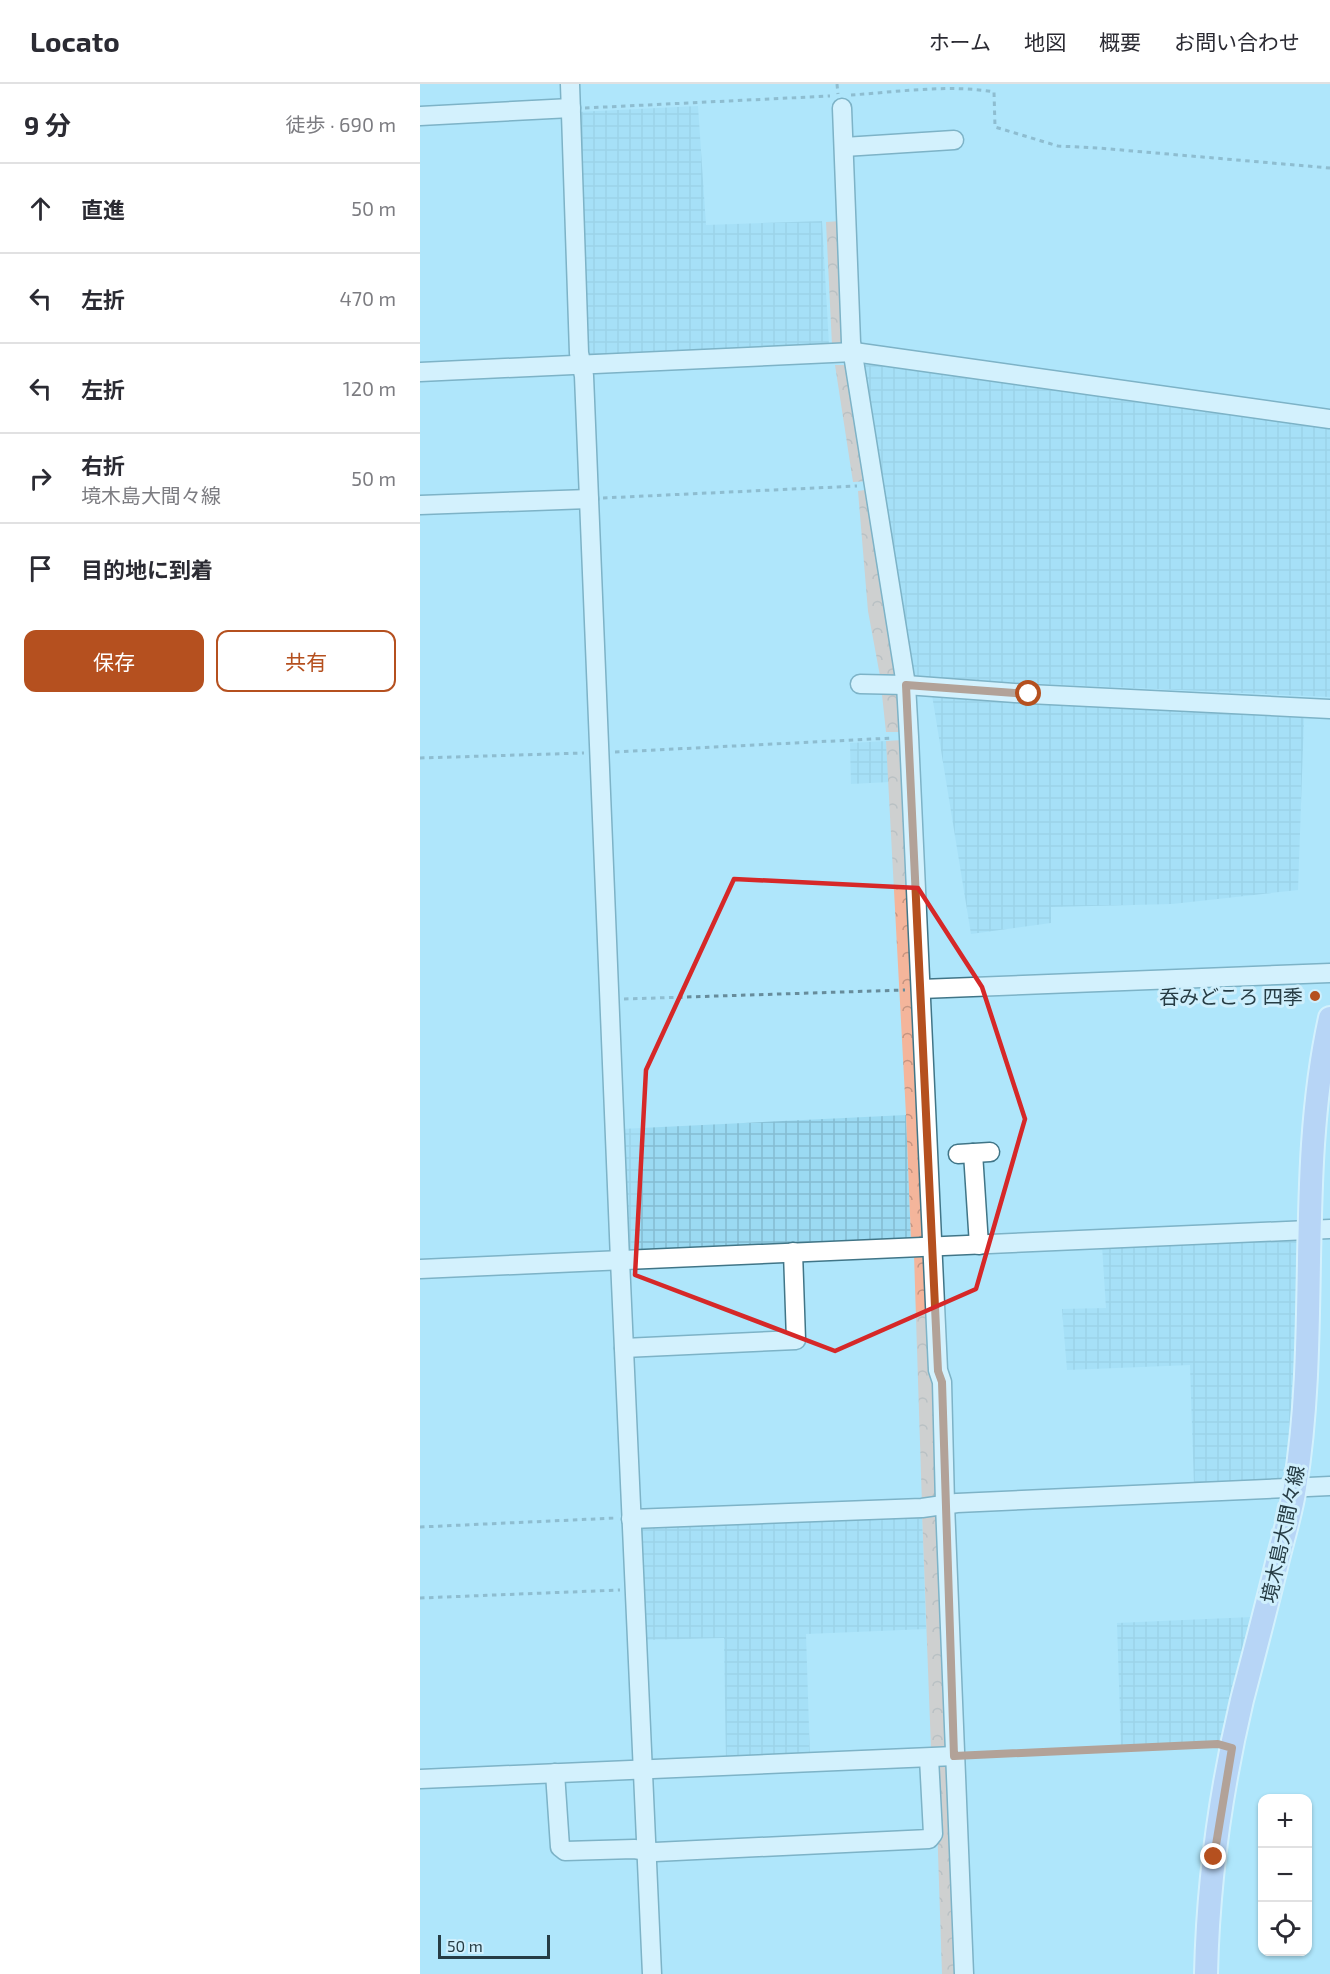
<!DOCTYPE html>
<html lang="ja">
<head>
<meta charset="utf-8">
<style>
  body { margin:0; font-family:"Exo 2","Noto Sans JP",sans-serif; background:#f7f7f7; color:#2b2b33 }
  .controls { position:absolute; right:18px; bottom:18px; display:grid; overflow:hidden; border-radius:12px; box-shadow:0 2px 4px #0004 }
  .controls button { width:54px; height:54px; display:grid; place-items:center; padding:0; border:0; border-bottom:2px solid #e1e1e2; background:#fff; color:#2b2b33; font:30px sans-serif }
  .scale { position:absolute; left:18px; bottom:15px; width:112px; box-sizing:border-box; padding-left:6px; border:3px solid #263c44; border-top:0; font-size:16px; line-height:21px; white-space:nowrap; color:#263c44; -webkit-text-stroke:4px #cfeffc; paint-order:stroke }
  .stop { position:absolute; width:18px; height:18px; margin:-14px; border:4px solid #b5501f; border-radius:50%; background:#fff }
  .stop.end { background:#b5501f; border-color:#fff; box-shadow:0 2px 6px #0008 }
  .list { margin:0; padding:0; list-style:none }
  h2 { display:flex; justify-content:space-between; align-items:center; height:78px; margin:0; padding:0 24px; font-size:26px }
  h2 small { font-size:20px; font-weight:400; color:#7c7c81 }
  .list li { display:grid; grid-template-columns:39px 1fr auto; gap:18px; align-items:center; box-sizing:border-box; height:90px; padding:0 24px; border-top:2px solid #e1e1e2 }
  .list b { display:block; font-size:22px; white-space:nowrap }
  .list p { margin:0; font-size:20px; white-space:nowrap; color:#7c7c81 }
  .list em { font-size:20px; font-style:normal; color:#7c7c81 }
  .actions { display:flex; gap:12px; padding:18px 24px }
  .actions a { flex:1; padding:14px 0; border:2px solid #b5501f; border-radius:12px; text-align:center; font-size:21px; color:#b5501f }
  .actions .main { background:#b5501f; color:#fff }
  .icon { flex:none; width:33px; height:33px; fill:none; stroke:currentColor; stroke-width:2; stroke-linecap:round; stroke-linejoin:round }
  .map { position:relative; flex:none; width:910px; height:1890px; overflow:hidden }
  header { display:flex; align-items:center; gap:36px; box-sizing:border-box; height:84px; padding:0 30px; background:#fff; border-bottom:2px solid #e1e1e2 }
  header strong { font-size:28px }
  nav { display:flex; gap:33px; margin-inline-start:auto; font-size:21px }
  main { display:flex }
  aside { flex:1; background:#fff }
  .map>svg:first-child { display:block }
  .industrial { fill:url(#industrial-grid) }
  .forest { fill:url(#forest-crowns) }
  .lines { fill:none; stroke-linecap:round; stroke-linejoin:round }
  .minor-casing { stroke:#407587; stroke-width:21 }
  .major-casing { stroke:#fff; stroke-width:26 }
  .path { stroke:#678c9b; stroke-width:3; stroke-dasharray:4.5 4.5; stroke-linecap:butt }
  .minor { stroke:#fff; stroke-width:18 }
  .major { stroke:#c1c0f0; stroke-width:22 }
  .route { stroke:#b5501f; stroke-width:8 }
  .marked { fill:none; stroke:#d62828; stroke-width:4.5; stroke-linejoin:round }
  .poi-dot { fill:#b5501f; stroke:#cfeffc; stroke-width:2 }
  .labels { text-anchor:middle; dominant-baseline:central; stroke-width:6; stroke-linejoin:round; paint-order:stroke }
  .poi-label { font-size:20px; fill:#263c44; stroke:#cfeffc; text-anchor:end }
  .street-label { font-size:20px; fill:#263c44; stroke:#cfeffc }
</style>
</head>
<body>
<header>
<strong>Locato</strong>
<nav><a>ホーム</a><a>地図</a><a>概要</a><a>お問い合わせ</a></nav>
</header>
<main>
<aside>
<h2>9 分<small>徒歩 · 690 m</small></h2>
<ul class="list">
<li><svg class="icon" aria-label="ahead" viewBox="0 0 24 24"><path d="M12 20V5M6 11l6-6 6 6"/></svg><div><b>直進</b></div><em>50 m</em></li>
<li><svg class="icon" aria-label="left" viewBox="0 0 24 24"><path d="M17 20v-9H6M10 6l-5 5 5 5"/></svg><div><b>左折</b></div><em>470 m</em></li>
<li><svg class="icon" aria-label="left" viewBox="0 0 24 24"><path d="M17 20v-9H6M10 6l-5 5 5 5"/></svg><div><b>左折</b></div><em>120 m</em></li>
<li><svg class="icon" aria-label="right" viewBox="0 0 24 24"><path d="M7 20v-9h11M14 6l5 5-5 5"/></svg><div><b>右折</b><p>境木島大間々線</p></div><em>50 m</em></li>
<li><svg class="icon" aria-label="arrive" viewBox="0 0 24 24"><path d="M6 21V4h12l-3 4 3 4H6"/></svg><div><b>目的地に到着</b></div></li>
</ul>
<div class="actions"><a class="main">保存</a><a>共有</a></div>
</aside>
<div class="map">
<svg width="910" height="1890" viewBox="0 0 910 1890">
  <defs>
    <pattern id="industrial-grid" width="8" height="8" patternUnits="userSpaceOnUse" patternTransform="scale(1.5)"><rect width="8" height="8" fill="#9bdaf2"/><path d="M0 4h8M4 0v8" fill="none" stroke="#85bcd1"/></pattern>
    <pattern id="forest-crowns" width="20" height="18" patternUnits="userSpaceOnUse" patternTransform="scale(1.5)"><rect width="20" height="18" fill="#f4b59b"/><path d="M2 6a3 3 0 1 1 6 0M12 15a3 3 0 1 1 6 0" fill="none" stroke="#c59480"/></pattern>
  </defs>
  <rect width="100%" height="100%" fill="#afe6fb"/>
  <g class="industrial">
    <polygon points="278,22 286,141 402,137 409,261 167,273 157,28"/>
    <polygon points="442,274 910,342 910,613 494,594"/>
    <polygon points="512,611 884,634 878,806 752,820 631,823 631,839 551,850"/>
    <polygon points="466,657 469,698 431,700 430,659"/>
    <polygon points="486,1031 491,1156 207,1167 201,1045"/>
    <polygon points="874,1153 880,1159 876,1307 866,1394 862,1399 774,1402 770,1281 647,1286 642,1225 686,1224 682,1161"/>
    <polygon points="502,1428 506,1545 386,1550 390,1676 306,1679 304,1554 223,1556 217,1438"/>
    <polygon points="832,1533 802,1656 701,1661 697,1539"/>
  </g>
  <g class="forest">
    <polygon points="421,137 427,261 412,261 406,138"/>
    <polygon points="415,281 432,281 450,397 433,398"/>
    <polygon points="445,406 451,409 478,592 482,648 466,648 460,592 448,527 438,407"/>
    <polygon points="483,656 508,1155 491,1156 486,1031 466,657"/>
    <polygon points="508,1170 518,1416 502,1421 494,1171"/>
    <polygon points="521,1424 530,1663 511,1664 502,1428"/>
    <polygon points="515,1677 528,1677 537,1890 522,1890"/>
  </g>
  <g class="lines">
    <g class="minor-casing">
      <g id="minor">
        <polyline points="150,0 159,269 164,292 169,415 200,1176 232,1890"/>
        <polyline points="422,24 431,258 486,601 489,653 518,1286 522,1298 525,1420 544,1890"/>
        <polyline points="0,32 151,24"/>
        <polyline points="424,63 534,56"/>
        <polyline points="0,288 434,268 910,335"/>
        <polyline points="0,421 169,415"/>
        <polyline points="440,600 486,601 609,610 910,625"/>
        <polyline points="501,905 910,889"/>
        <polyline points="553,1069 559,1161"/>
        <polyline points="538,1070 570,1068"/>
        <polyline points="0,1185 910,1145"/>
        <polyline points="204,1264 376,1256 373,1168"/>
        <polyline points="211,1435 502,1424 537,1419 910,1402"/>
        <polyline points="135,1689 140,1763 145,1767 214,1765 235,1768 509,1755 513,1750 509,1674"/>
        <polyline points="0,1695 535,1672"/>
      </g>
    </g>
    <g class="major-casing">
      <path id="major" d="M786 1890C788 1798 801 1705 822 1616 834 1570 846 1525 857 1479 863 1454 871 1429 875 1403 900 1248 876 1088 910 934"/>
    </g>
    <g class="path">
      <polyline points="417,0 418,10"/>
      <path d="M431 11C477 8 530 0 574 8L575 43 638 62 678 64 910 84"/>
      <polyline points="165,24 410,12"/>
      <polyline points="183,414 437,402"/>
      <polyline points="195,668 473,654"/>
      <polyline points="0,674 164,669"/>
      <polyline points="204,915 485,906"/>
      <polyline points="0,1443 196,1434"/>
      <polyline points="0,1514 200,1506"/>
      <polyline points="551,1671 793,1661"/>
    </g>
    <use href="#minor" class="minor"/>
    <use href="#major" class="major"/>
  </g>
  <g class="lines">
    <polyline class="route" points="609,610 486,601 518,1287 522,1298 534,1672 798,1660 812,1664 794,1773"/>
  </g>
  <path d="M0 0H910V1890H0ZM314 795 498 804 562 903 605 1035 556 1205 415 1267 215 1191 226 986Z" fill="#afe6fb" fill-opacity=".55" fill-rule="evenodd"/>
  <path class="marked" d="M314 795 498 804 562 903 605 1035 556 1205 415 1267 215 1191 226 986Z"/>
  <circle class="poi-dot" cx="895" cy="912" r="6"/>
  <g class="labels">
    <g class="poi-label">
      <text x="883" y="912">呑みどころ 四季</text>
    </g>
    <g class="street-label">
      <text transform="translate(862 1450) rotate(-78)">境木島大間々線</text>
    </g>
  </g>
</svg>
<div class="controls">
<button>+</button>
<button>−</button>
<button><svg class="icon" aria-label="locate" viewBox="0 0 24 24"><circle cx="12" cy="12" r="6"/><path d="M12 2v4M12 18v4M2 12h4M18 12h4"/></svg></button>
</div>
<div class="scale">50 m</div>
<div class="stop" style="left:609px;top:610px"></div>
<div class="stop end" style="left:794px;top:1773px"></div>
</div>
</main>
</body>
</html>
